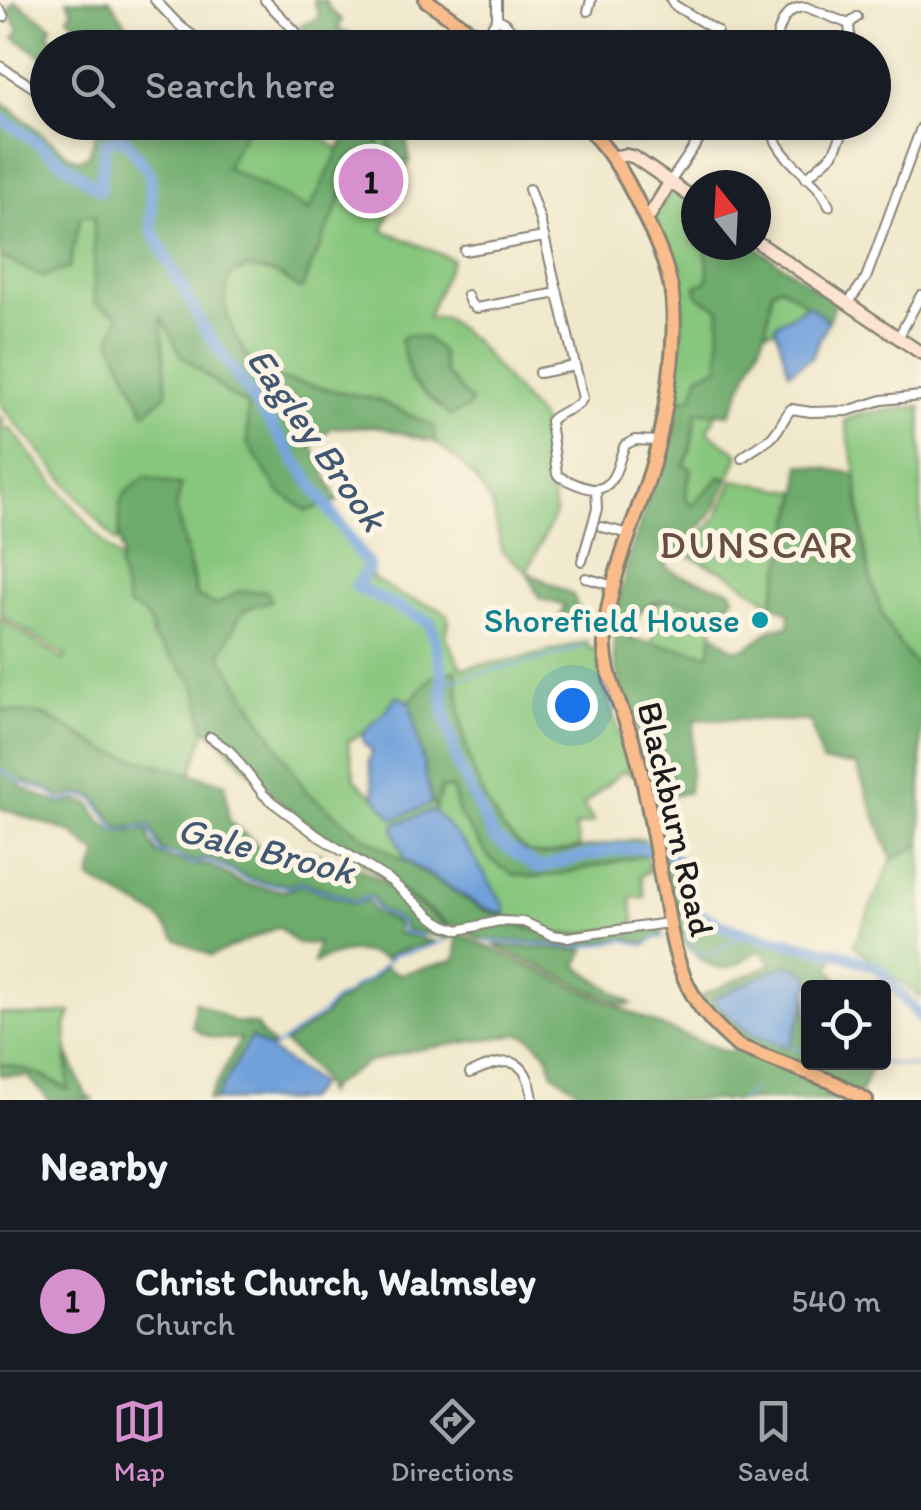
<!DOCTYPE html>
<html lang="en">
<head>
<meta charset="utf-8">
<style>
  body { margin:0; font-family:Itim,sans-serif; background:#20242c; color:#f1f3f6 }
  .controls { position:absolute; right:30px; bottom:30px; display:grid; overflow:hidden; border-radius:10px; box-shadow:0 5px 15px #0003 }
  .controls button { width:90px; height:90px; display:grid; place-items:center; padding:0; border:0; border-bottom:2px solid #363941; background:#171b24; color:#f1f3f6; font:50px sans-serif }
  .compass { position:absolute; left:681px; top:170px; width:90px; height:90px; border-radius:50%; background:#171b24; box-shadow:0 5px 15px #0003; rotate:342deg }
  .you { position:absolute; left:572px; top:705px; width:35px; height:35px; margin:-25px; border:8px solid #fff; border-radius:50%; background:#1a73e8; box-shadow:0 0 0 15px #1a73e833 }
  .badge { display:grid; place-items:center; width:65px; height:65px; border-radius:50%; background:#d690ce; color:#111; font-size:32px; font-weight:700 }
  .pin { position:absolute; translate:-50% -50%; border:5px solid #fff; box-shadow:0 2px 10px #0006 }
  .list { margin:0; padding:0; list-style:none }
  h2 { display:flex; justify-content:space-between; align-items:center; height:130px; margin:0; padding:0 40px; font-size:42px }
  h2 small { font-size:32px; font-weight:400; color:#9ea1a6 }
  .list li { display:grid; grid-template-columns:65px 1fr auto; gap:30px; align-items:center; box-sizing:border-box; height:140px; padding:0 40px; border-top:2px solid #363941 }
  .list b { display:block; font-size:38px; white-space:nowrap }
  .list p { margin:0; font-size:32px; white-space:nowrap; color:#9ea1a6 }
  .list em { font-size:32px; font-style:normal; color:#9ea1a6 }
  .icon { flex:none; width:55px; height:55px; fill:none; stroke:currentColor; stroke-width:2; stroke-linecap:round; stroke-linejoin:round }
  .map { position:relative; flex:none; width:921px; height:1100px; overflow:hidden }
  .search { position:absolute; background:#171b24; box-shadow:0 5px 15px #0003; left:30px; right:30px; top:30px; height:110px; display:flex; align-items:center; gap:25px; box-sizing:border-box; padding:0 35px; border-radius:55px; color:#9ea1a6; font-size:38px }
  .sheet { height:270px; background:#171b24 }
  nav { display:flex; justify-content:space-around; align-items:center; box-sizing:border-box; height:140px; border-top:2px solid #363941; background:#171b24; font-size:28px; color:#9ea1a6 }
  nav a { display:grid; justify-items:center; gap:5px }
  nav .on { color:#d690ce }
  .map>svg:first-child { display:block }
  .green { fill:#87c67d; stroke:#52714c; stroke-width:2.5; fill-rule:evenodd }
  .forest { fill:#6dab6c; stroke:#446444; stroke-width:2.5 }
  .water { fill:#71a1db; stroke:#465e7c; stroke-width:2.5 }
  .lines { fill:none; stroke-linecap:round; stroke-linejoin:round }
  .stream { stroke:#71a1db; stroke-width:2.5 }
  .river { stroke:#71a1db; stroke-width:12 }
  .minor-casing { stroke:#868274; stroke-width:12 }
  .secondary-casing { stroke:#868274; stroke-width:16 }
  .trunk-casing { stroke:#868274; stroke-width:18 }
  .minor { stroke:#fff; stroke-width:8 }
  .secondary { stroke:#fde4d0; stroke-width:11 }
  .trunk { stroke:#f9bc8a; stroke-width:12 }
  .culture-dot { fill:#0f9aa8; stroke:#fcf5e5; stroke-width:4 }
  .labels { text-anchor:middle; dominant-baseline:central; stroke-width:10; stroke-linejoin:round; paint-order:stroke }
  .culture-label { font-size:35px; fill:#0d838f; stroke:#fcf5e5; text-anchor:end }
  .street-label { font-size:35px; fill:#1c1c1c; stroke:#fcf5e5 }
  .water-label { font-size:38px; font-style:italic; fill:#425872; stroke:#fcf5e5 }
  .quarter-label { font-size:40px; letter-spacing:2.5px; fill:#675043; stroke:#fcf5e5 }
</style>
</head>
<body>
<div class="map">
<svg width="921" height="1100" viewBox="0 0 921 1100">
  <rect width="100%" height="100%" fill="#fcf5e5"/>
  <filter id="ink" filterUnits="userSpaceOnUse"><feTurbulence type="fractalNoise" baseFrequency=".01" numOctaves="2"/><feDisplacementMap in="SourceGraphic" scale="20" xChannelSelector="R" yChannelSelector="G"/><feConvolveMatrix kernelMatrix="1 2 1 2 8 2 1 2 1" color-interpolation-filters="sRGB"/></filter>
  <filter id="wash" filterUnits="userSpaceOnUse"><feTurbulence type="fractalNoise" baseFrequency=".0048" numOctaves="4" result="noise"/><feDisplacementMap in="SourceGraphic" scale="40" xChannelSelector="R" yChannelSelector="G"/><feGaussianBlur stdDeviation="2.25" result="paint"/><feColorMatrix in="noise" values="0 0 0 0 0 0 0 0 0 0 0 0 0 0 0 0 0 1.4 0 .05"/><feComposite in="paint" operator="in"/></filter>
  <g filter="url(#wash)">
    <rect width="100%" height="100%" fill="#f0e8cb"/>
    <g class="green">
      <polygon points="250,123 296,123 339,149 353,123 379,123 405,134 410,160 383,230 452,259 427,318 445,318 473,340 541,420 555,514 527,572 502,551 493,507 477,481 460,462 435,442 434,427 378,400 281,379 252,365 235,336 224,304 229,276 247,268 309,210 226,167"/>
      <path d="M670 193H676L688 201 691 241 702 247 709 261 707 282 720 309 719 367 692 397 671 400C676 367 684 332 681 299 678 271 664 243 654 217Z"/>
      <path d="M94 214V302L120 315 145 412 167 394 160 313 232 397 247 404 248 444 307 511 330 503 372 566V578L404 597 438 608 446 613 449 621 446 637 462 668 529 657 587 641 589 649 597 648 604 687 633 774 623 771 583 805 594 822 575 827 580 847C564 850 543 859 527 851 521 848 515 841 510 836 467 793 462 727 456 670L431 678 410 701 396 696C385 714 367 733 348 741L355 780 375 797 429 805 431 800 435 807 441 789 452 788 460 816 491 860 603 863 646 855 649 872 644 873 641 877 645 897 631 898 635 926 568 935 554 933 482 909 359 833 307 792 206 633 176 508 181 486 120 504 119 537 116 542 0 404V256L42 277 80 216ZM468 848 482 907 405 860Z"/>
      <polygon points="779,285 809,305 775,325 776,330 766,331 772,291"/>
      <path d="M921 406V670C862 613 867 548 856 474 853 456 848 438 845 420L860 414Z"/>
      <polygon points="697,411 716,413 708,432 739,454 729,480 720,477 692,506 685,496 691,469 684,467 690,451"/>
      <polygon points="0,416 4,420 1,425 3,428 10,428 109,550 121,561 119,566 141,610 149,618 153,633 199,687 206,729 191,774 108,751 46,715 0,710 0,618 64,660 66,656 0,614"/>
      <polygon points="734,480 799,492 772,604 731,575 685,554 716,518"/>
      <polygon points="669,599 716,608 710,654 651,643 664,614 648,607"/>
      <polygon points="921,845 921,998 854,945 892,859"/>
      <polygon points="71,1012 66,1026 69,1090 46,1077 0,1064 0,1013 30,1016"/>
    </g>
    <g class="forest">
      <polygon points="67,0 110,0 142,47 90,47 96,39 68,17 72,11"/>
      <polygon points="313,0 325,0 330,10 342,20 338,29 379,47 310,47 309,41 300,26 320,17"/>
      <polygon points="15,1 52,26 48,34 66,47 48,48 47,60 14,37 19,30 8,11"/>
      <polygon points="0,100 70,156 78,160 88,156 97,130 91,123 250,123 226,167 309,210 353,123 402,123 410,160 389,163 389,134 383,135 369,161 359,158 301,290 278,274 247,268 229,276 224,305 235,336 252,365 281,379 378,400 435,427 435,442 375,426 331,428 312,446 338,501 307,511 278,491 248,444 247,404 232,397 181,355 161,316 167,394 145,413 111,340 119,315 94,302 94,215 80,217 69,268 42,277 0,256"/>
      <path d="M698 245H753L836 302 828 321 780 285 772 291 766 331 730 414 697 411 690 451 684 466 691 468C689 481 681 497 692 506L720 477 729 480 711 515 664 566 680 575 731 590 734 596 727 606C699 613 668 587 642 610 635 616 633 630 630 639L709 654 714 633 734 650 746 648 772 629 789 626 790 613 772 604 799 492 800 464 856 474C863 545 867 617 921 670V845L892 859 856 765 822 762 810 721 695 719 688 792 659 799 643 744 620 685 614 660V637L620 593 631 550 661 462 671 400 692 397 700 374 719 367 720 309 697 295 696 286 707 281C708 268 711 254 698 245Z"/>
      <polygon points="406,335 426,338 441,351 445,372 471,402 468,408 450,416 411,381 400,340"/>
      <path d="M145 477 181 486 176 508 196 596 216 605 237 592 267 591 271 601C264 603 253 606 246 610 234 619 231 641 220 654L307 792 359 833 482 909 508 918 461 927 448 924 286 808 214 734 203 728 200 699 192 680 151 636 153 632C148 617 144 611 128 606L119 566 122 557 119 537 120 504 125 493Z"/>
      <polygon points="527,572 573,595 578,608 598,621 598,624 574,624 563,620 561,614 565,606 539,598"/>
      <polygon points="456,670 463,736 472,766 484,798 502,828 525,851 541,855 637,839 645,840 646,855 556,875 530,877 512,874 491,860 460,816 452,788 441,789 436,808 431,800 410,702 431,678"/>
      <path d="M0 710 43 715 108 751 225 783 229 821 262 849C341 844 394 887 453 931L450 938 405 930 403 922 377 908 372 897 365 896 357 901 302 881 286 885 250 879 209 858 195 862 162 851 150 825 118 828 95 797 80 793 61 798 48 789 22 781 20 787 60 804 79 800 91 804C106 835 117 832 148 830L150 840 158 855 194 865H209L244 884 284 891 303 885 356 905 367 899 372 911 398 923 397 933 435 942 393 953 385 959C359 947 339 951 314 963L317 943 297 944 279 927 211 956 176 939 159 917 90 879 98 853 90 849 73 833 0 808Z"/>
      <path d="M662 857 674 862 689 913 733 934 835 956 829 967 838 980 835 987H814L807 973 789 1047 808 1000V1062L872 1063 861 1093 753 1050 719 1026 700 996 772 964 762 951C748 953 744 962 733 966 707 977 697 950 678 939Z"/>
      <polygon points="500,924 522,925 548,936 661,929 663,934 645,944 626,938 584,945 482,940 464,931"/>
      <path d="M457 933 661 1026 727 1052 738 1049 839 1088 858 1100H592L553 1073 547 1054 531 1038 521 1034 409 1051 369 1062 331 1086 326 1094C320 1070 301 1059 284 1043L324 1016 335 1002 346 998 356 987 372 979 384 966 389 970 400 974 452 961 456 959Z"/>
      <polygon points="493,945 585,950 577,966 632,1004 623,1005"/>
      <path d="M195 1001 235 1022 256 1025 263 1036 273 1045 269 1049 251 1037 215 1100H208L241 1038C225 1040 204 1039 192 1026Z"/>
      <path d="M67 1052 86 1095 93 1100H49L29 1077 0 1075V1064C25 1067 47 1077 68 1090Z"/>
    </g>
    <g class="water">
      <polygon points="809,305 828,321 812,357 789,372 775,325"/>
      <polygon points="396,696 410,702 431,800 429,805 394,819 375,797 369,761 372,751 364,743 362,735 389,707"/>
      <polygon points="433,810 468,848 505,906 506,914 482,907 405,860 394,831 395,824"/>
      <path d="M788 964 807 973 814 985 808 988V1000L789 1047C747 1036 742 1029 712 999Z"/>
      <polygon points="251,1037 319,1084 306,1100 215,1100"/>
    </g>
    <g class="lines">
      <g class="stream">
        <polyline points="442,682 539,660 583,646"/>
        <polyline points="0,769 28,786 47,791 61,802 80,796 94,799 116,831 149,827 160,853 176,856 193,864 208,861 250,881 287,887 302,883 358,903 365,897 371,899 375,909 401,922 401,932 424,936"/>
        <polyline points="679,935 683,934 697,953 714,954 744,933"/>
        <polyline points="483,941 584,947 625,940 645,946 656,938 666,937"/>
        <polyline points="789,1047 808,1051"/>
        <polyline points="271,1050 323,1013 334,1000 346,995 355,986 368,980 394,955 415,951 446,940"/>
        <polyline points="872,1062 921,1067"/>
        <polyline points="740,1100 751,1091"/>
      </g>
      <path class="river" d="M0 118 23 132 100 190 105 143 123 137 150 174 152 230 204 328 369 567 356 587 431 623 442 673 444 711 458 766 494 838 538 868C568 861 650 833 674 859 682 867 688 898 692 910L726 927 744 933 842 954 879 968 921 1018"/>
    </g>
  </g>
  <g filter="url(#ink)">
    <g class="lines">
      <g class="minor-casing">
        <g id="minor">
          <polyline points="155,0 180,26 209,48"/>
          <polyline points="265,0 296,32 304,48"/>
          <polyline points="671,0 674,5 717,31"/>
          <polyline points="0,10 4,17"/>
          <polyline points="588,11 591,0"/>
          <polyline points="497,19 504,22 528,48"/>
          <polyline points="850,36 849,24 857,17"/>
          <polyline points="483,40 497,19 497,0"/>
          <path d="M775 48C778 30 784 6 806 7L849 24"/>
          <polyline points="0,66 48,97"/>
          <path d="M770 122C776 164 819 176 829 206"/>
          <polyline points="806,178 833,154 845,128"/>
          <polyline points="670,182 711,122"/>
          <path d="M529 189 540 220 583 398C576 411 559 410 550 421L557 474 560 477C577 484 601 500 613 477 619 467 620 455 625 445L635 440 658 441"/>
          <polyline points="465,251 544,237"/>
          <polyline points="467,295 470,303 476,308 558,293"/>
          <polyline points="848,303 866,278 921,128"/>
          <polyline points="898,338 921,295"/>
          <polyline points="539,373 574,366"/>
          <path d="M742 458C751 450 762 445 771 438 779 431 784 417 791 409L811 412 847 411 882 400 921 396"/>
          <polyline points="602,527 629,534"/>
          <polyline points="582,561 597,509 596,490"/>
          <polyline points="586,578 614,586"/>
          <polyline points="210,737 230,751 264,795 275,804 318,836 391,881 433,918 445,925 459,930 499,921 524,922 552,935 568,937 668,923"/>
          <path d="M470 1073C505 1058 527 1052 533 1100"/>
        </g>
      </g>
      <g class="secondary-casing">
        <g id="secondary">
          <polyline points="614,157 625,155 634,157 696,200"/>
          <polyline points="647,220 670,182"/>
          <polyline points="756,241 921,353"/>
        </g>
      </g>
      <g class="trunk-casing">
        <g id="trunk">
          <polyline points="426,0 494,48"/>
          <path d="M581 122C609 148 625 175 641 209 654 236 668 265 672 294 678 340 666 415 654 460 638 518 609 574 605 635 602 677 626 713 636 752 649 798 655 847 664 893 670 928 675 965 693 995 704 1015 721 1031 738 1046L835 1083 866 1100"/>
        </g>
      </g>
      <use href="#minor" class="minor"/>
      <use href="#secondary" class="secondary"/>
      <use href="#trunk" class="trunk"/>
    </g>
  </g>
  <circle class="culture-dot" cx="760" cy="620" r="10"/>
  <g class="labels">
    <g class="culture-label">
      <text x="740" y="620">Shorefield House</text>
    </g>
    <g class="street-label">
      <text transform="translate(676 819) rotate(77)">Blackburn Road</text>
    </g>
    <g class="water-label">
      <text transform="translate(317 439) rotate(55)">Eagley Brook</text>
      <text transform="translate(266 850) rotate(14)">Gale Brook</text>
    </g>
    <g class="quarter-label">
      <text x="757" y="544">DUNSCAR</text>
    </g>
  </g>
</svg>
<div class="controls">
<button><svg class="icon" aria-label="locate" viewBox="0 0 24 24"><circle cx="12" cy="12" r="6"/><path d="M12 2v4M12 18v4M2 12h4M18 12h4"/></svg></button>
</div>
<svg class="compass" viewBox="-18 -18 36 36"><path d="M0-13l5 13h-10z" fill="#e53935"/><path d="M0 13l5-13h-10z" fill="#9ea1a6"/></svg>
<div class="you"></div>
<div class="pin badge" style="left:371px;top:181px">1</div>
<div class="search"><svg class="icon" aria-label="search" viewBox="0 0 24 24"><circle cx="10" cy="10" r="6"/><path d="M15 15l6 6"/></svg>Search here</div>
</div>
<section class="sheet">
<h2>Nearby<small></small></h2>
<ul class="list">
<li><span class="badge">1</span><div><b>Christ Church, Walmsley</b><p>Church</p></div><em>540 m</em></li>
</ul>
</section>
<nav>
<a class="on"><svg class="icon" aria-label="map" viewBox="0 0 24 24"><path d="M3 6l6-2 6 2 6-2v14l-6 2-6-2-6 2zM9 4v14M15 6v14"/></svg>Map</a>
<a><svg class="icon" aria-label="directions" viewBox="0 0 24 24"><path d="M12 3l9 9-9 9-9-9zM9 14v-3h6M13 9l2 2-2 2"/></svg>Directions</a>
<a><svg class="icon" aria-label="saved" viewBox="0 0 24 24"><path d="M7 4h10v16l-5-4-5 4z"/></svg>Saved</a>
</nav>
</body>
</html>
